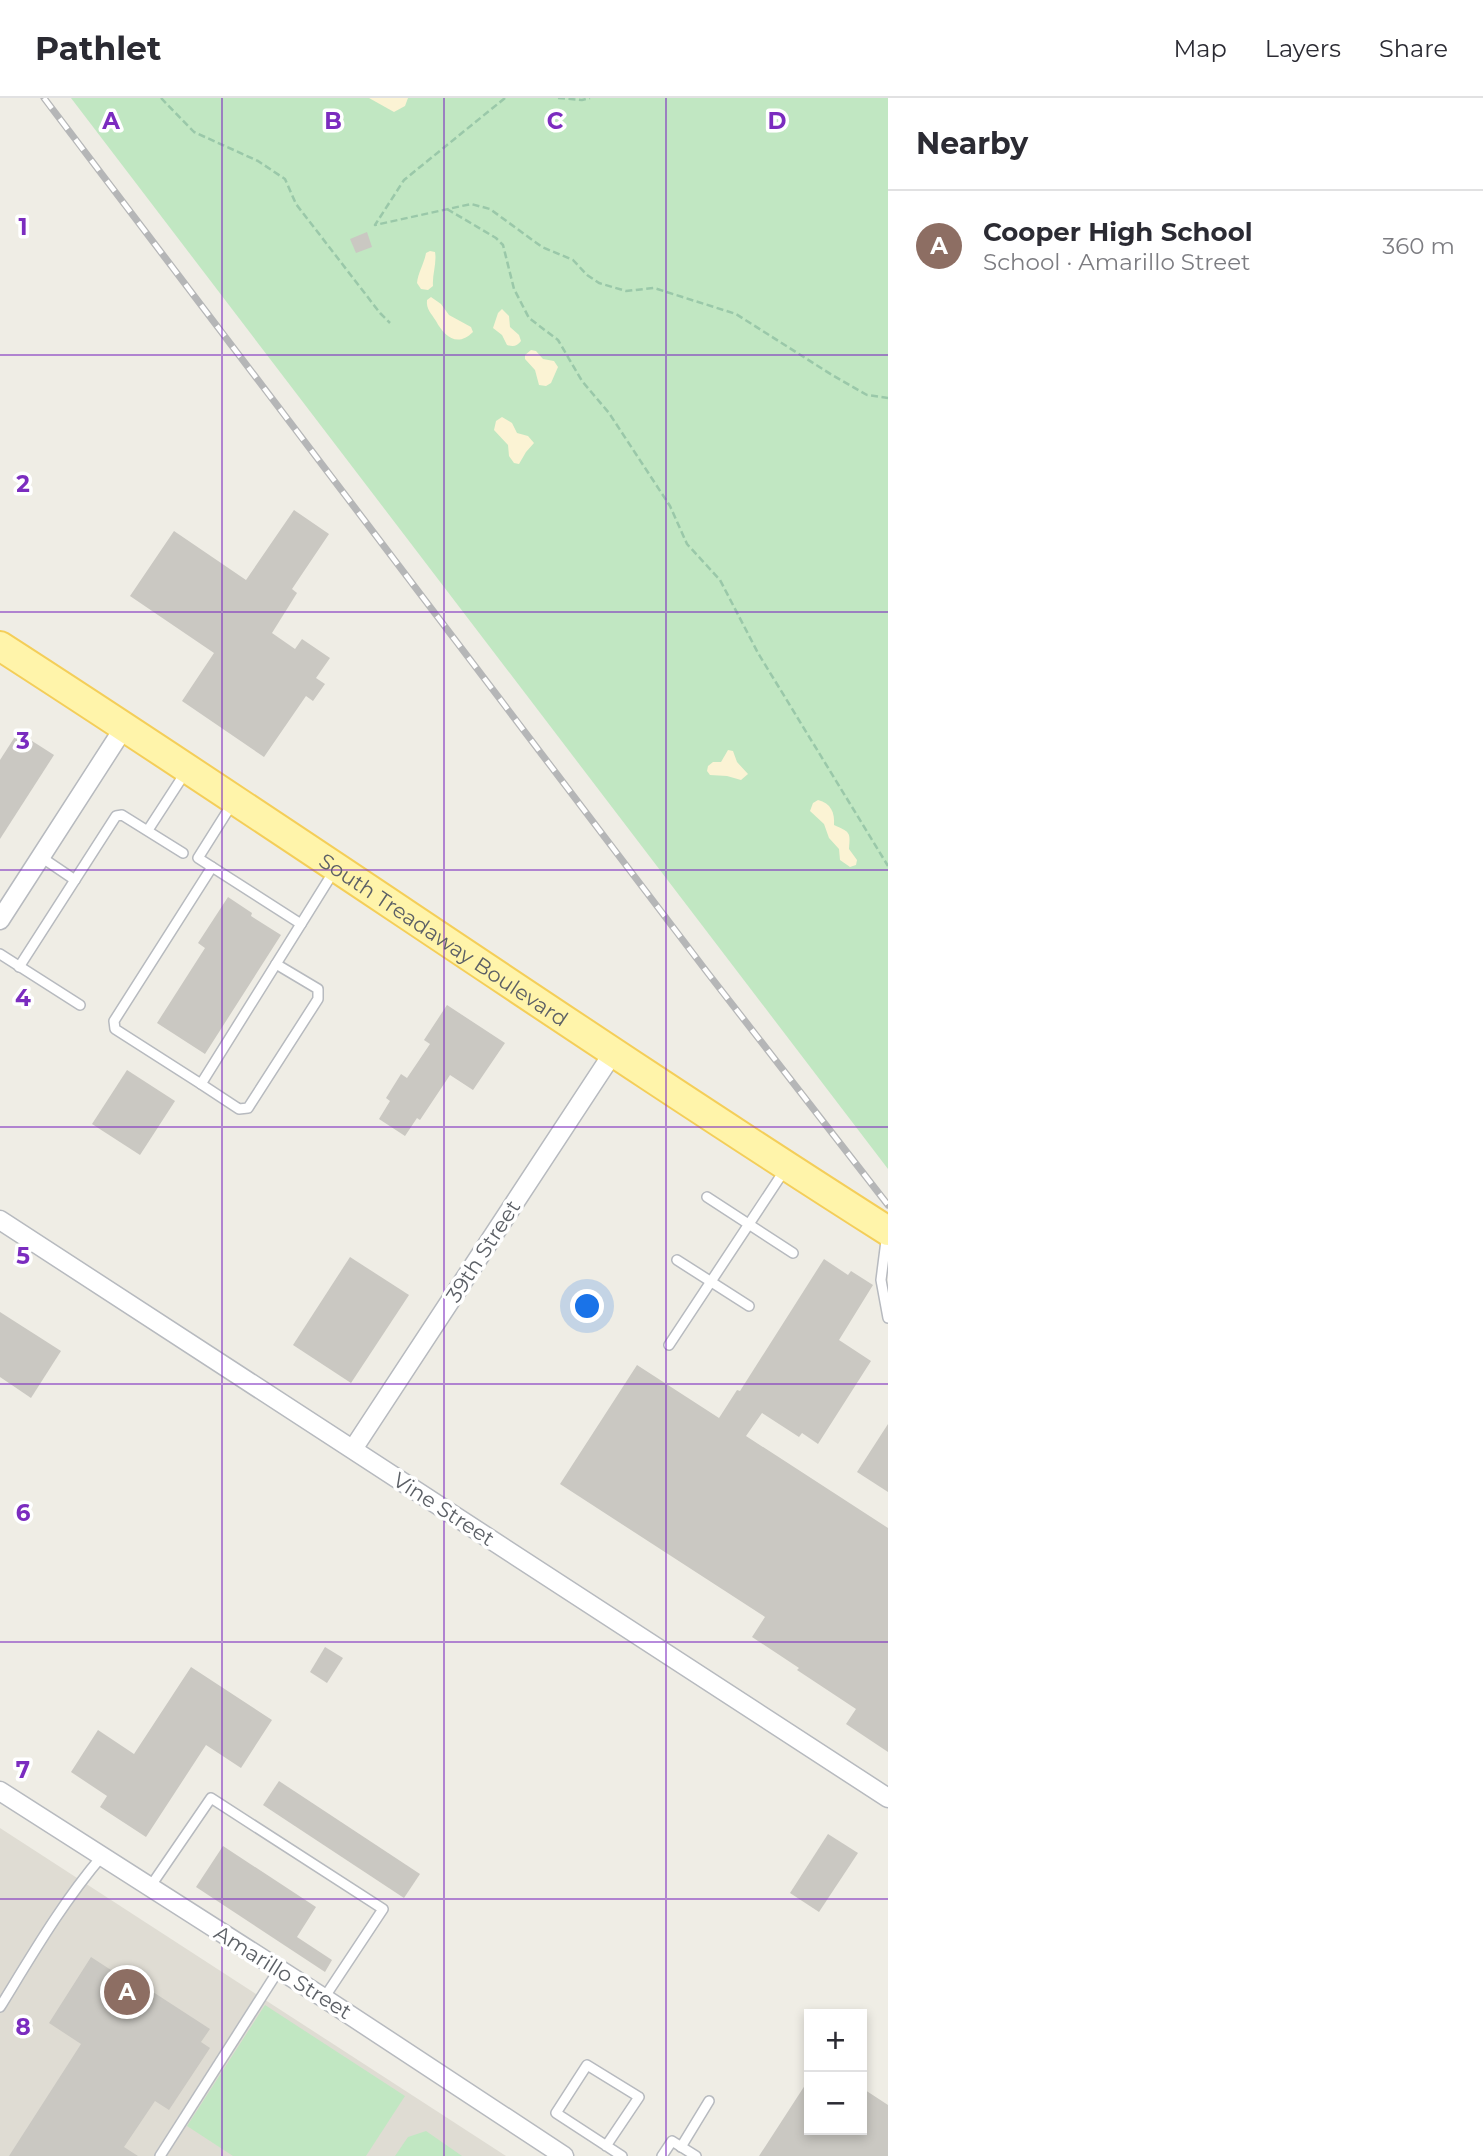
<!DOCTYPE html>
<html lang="en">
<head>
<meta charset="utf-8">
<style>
  body { margin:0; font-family:Montserrat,sans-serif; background:#f2f2f3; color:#2b2b33 }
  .controls { position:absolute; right:21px; bottom:21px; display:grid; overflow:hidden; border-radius:0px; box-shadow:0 4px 10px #0003 }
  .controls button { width:63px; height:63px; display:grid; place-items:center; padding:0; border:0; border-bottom:2px solid #e1e1e2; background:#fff; color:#2b2b33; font:35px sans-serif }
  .you { position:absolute; left:588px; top:1209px; width:24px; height:24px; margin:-18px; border:5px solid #fff; border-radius:50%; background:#1a73e8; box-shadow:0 0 0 10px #1a73e833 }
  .badge { display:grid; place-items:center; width:46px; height:46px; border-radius:50%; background:#2563eb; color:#fff; font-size:23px; font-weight:700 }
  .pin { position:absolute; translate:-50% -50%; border:4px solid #fff; box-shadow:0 2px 7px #0006 }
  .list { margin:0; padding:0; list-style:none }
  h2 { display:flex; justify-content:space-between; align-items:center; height:91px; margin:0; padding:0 28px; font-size:30px }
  h2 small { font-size:23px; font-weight:400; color:#7c7c81 }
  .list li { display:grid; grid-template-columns:46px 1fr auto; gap:21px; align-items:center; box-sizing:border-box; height:112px; padding:0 28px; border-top:2px solid #e1e1e2 }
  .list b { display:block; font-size:26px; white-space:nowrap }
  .list p { margin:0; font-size:23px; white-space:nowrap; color:#7c7c81 }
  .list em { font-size:23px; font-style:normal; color:#7c7c81 }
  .map { position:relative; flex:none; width:888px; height:2058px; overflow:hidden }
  header { display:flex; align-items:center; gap:42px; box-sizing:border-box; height:98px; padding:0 35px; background:#fff; border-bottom:2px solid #e1e1e2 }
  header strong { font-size:33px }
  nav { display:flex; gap:38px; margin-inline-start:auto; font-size:24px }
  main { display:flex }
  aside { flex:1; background:#fff }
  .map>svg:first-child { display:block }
  .education { fill:#dfdcd3 }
  .green { fill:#c1e7c2 }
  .sand { fill:#fbf3d4 }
  .building { fill:#cac8c2 }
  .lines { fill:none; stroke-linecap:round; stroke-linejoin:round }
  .lane-casing { stroke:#b7babf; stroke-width:12 }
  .street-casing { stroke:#b7babf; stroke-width:21 }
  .primary-casing { stroke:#f4ce59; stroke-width:32 }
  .path { stroke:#9ac8a9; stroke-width:2.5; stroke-dasharray:7 3.5; stroke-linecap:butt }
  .lane { stroke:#fff; stroke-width:9 }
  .street { stroke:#fff; stroke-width:18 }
  .primary { stroke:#fff4aa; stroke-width:28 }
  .rail-casing { stroke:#b5b6b7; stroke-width:7 }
  .rail { stroke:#fff; stroke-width:4.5; stroke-dasharray:13; stroke-linecap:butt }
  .grid { fill:none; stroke:#7b2cbf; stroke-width:2; stroke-opacity:0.55 }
  .labels { text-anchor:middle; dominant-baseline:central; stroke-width:7; stroke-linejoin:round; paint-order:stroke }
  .street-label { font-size:21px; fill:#5c6066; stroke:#fff }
  .grid-label { font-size:23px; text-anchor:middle; font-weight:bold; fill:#7b2cbf; stroke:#fff; stroke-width:7; stroke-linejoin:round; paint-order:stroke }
</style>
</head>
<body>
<header>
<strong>Pathlet</strong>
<nav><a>Map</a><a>Layers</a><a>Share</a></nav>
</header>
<main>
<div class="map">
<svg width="888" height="2058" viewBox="0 0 888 2058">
  <rect width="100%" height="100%" fill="#efede5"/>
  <polygon class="education" points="0,1730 506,2058 0,2058"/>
  <g class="green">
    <polygon points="71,0 888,0 888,1071"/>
    <polygon points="265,1907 405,1998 366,2058 233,2058 187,2028"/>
    <polygon points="426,2033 462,2058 395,2058 408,2039"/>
  </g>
  <g class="sand">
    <polygon points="369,0 408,0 405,8 394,14"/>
    <path d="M430 153 435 154C437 165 432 177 433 188L428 192 421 191 417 185C418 175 424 166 426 155Z"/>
    <path d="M431 199 441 206 449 217 471 229 473 234C457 250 444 238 436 223 431 215 426 211 427 202Z"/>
    <path d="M502 211 509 218 510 229 519 237 521 243C517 248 514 249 507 247L502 237 493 230 498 215Z"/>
    <polygon points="531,252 536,253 543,261 554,263 558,269 551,285 546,288 539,287 535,272 525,261 525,257"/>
    <polygon points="502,319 512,325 517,335 528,338 534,345 526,354 519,366 514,365 509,358 508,347 494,332 496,323"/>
    <polygon points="728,652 733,653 737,664 748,676 741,682 727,678 710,677 707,673 708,668 713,664 721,664"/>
    <path d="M818 702C831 705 835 715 834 727 849 734 851 733 849 751L857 762 856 767 850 769 840 762 839 751 829 740 824 726 810 713 813 705Z"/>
  </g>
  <g class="building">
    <polygon points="367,134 372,149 356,155 350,141"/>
    <polygon points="294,412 329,436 292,491 297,495 272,535 295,551 302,541 330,560 316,580 325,586 313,603 306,598 264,659 182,603 214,555 130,498 174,433 246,482"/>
    <polygon points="18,634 54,657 0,741 0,662"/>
    <polygon points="228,799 252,815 251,818 281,837 205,956 157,925 205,850 198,845"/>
    <polygon points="447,907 505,945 473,992 450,977 420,1022 417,1020 405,1038 379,1021 390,1003 386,1000 401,976 407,980 430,946 424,942"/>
    <polygon points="127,972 175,1003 140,1057 92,1026"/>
    <polygon points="350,1159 409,1197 351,1285 293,1247"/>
    <polygon points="824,1161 848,1177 851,1173 873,1187 839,1242 871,1263 818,1346 802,1335 799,1339 762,1315 746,1338 888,1430 888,1654 846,1626 856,1611 797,1572 799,1570 752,1539 765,1519 560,1386 637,1267 719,1320 737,1292 740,1293"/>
    <polygon points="0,1214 61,1253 31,1300 0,1279"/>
    <polygon points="888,1326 888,1394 857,1374"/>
    <polygon points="325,1549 343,1560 327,1585 310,1574"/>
    <polygon points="191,1569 272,1622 241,1670 206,1647 146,1739 100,1709 107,1698 71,1674 98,1632 134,1656"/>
    <polygon points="279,1683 420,1776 404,1800 263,1707"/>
    <polygon points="828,1736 858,1755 819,1814 790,1795"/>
    <polygon points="223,1748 316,1809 297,1839 332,1862 325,1874 196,1789"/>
    <polygon points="91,1859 151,1898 153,1894 210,1931 201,1944 210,1950 169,2012 155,2003 124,2049 138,2058 9,2058 81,1946 49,1925"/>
    <polygon points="809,1981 809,2032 862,2032 862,1990 888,2007 888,2058 759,2058"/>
  </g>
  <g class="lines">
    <g class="lane-casing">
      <g id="lane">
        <polyline points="232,706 198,760 301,826 334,773"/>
        <polyline points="148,732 185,675"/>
        <polyline points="41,759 75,782"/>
        <polyline points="212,769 114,923 115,931 201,986 301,826"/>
        <polyline points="0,856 80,907"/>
        <polyline points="19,869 116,718 122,717 183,755"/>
        <polyline points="201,986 239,1011 248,1010 318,901 318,891 276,866"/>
        <polyline points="707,1099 793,1155"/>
        <polyline points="887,1135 881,1182 888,1220"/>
        <polyline points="677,1162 749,1208"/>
        <polyline points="669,1247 784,1073"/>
        <polyline points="150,1789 211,1700 383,1811 324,1900"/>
        <path d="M0 1909C32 1857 62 1805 102 1758"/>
        <polyline points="606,2048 639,1999 587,1967 556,2015 622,2058"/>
        <polyline points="681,2049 709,2003"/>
        <polyline points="160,2058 278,1873"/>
        <polyline points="662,2058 672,2043 696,2058"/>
      </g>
    </g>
    <g class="street-casing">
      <g id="street">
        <polyline points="0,822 125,628"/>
        <polyline points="0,1122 888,1700"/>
        <polyline points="353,1351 613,955"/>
        <polyline points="0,1693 324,1900 564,2058"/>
      </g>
    </g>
    <g class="primary-casing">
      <g id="primary">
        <path id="s1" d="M0 548C298 740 589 943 888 1133"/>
      </g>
    </g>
    <g class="path">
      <polyline points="161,0 194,34 258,63 285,81 296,106 380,215 390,225"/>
      <polyline points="505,0 404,82 375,127 471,106 490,111 542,149 573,162 587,177 599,185 626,193 654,190 736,216 832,277 867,297 888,300"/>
      <polyline points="558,0 582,2 590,0"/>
      <polyline points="447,111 496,140 503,147 514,191 529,220 558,242 582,283 609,315 670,408 687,446 720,482 758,555 888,768"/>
    </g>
    <use href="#lane" class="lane"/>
    <use href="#street" class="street"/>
    <use href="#primary" class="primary"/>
    <g class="rail-casing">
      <polyline id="rail" points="44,0 707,874 888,1107"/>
    </g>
    <use href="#rail" class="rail"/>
  </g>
  <path class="grid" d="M222 0V2058M444 0V2058M666 0V2058M0 257H888M0 514H888M0 772H888M0 1029H888M0 1286H888M0 1544H888M0 1801H888"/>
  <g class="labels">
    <g class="street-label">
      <text stroke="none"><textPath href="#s1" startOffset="532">South Treadaway Boulevard</textPath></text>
      <text transform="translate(483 1153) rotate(-57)">39th Street</text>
      <text transform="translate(444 1411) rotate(33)">Vine Street</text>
      <text transform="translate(283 1874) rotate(32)">Amarillo Street</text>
    </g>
  </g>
  <g class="grid-label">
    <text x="111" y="31">A</text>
    <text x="333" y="31">B</text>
    <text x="555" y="31">C</text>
    <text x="777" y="31">D</text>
    <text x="23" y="137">1</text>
    <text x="23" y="394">2</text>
    <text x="23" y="651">3</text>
    <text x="23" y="908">4</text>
    <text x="23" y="1166">5</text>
    <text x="23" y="1423">6</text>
    <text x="23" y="1680">7</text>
    <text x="23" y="1937">8</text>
  </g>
</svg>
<div class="controls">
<button>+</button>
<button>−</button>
</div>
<div class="you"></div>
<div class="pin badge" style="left:127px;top:1894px;background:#8d6e63">A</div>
</div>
<aside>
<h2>Nearby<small></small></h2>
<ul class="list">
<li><span class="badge" style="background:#8d6e63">A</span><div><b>Cooper High School</b><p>School · Amarillo Street</p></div><em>360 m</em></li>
</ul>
</aside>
</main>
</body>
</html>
